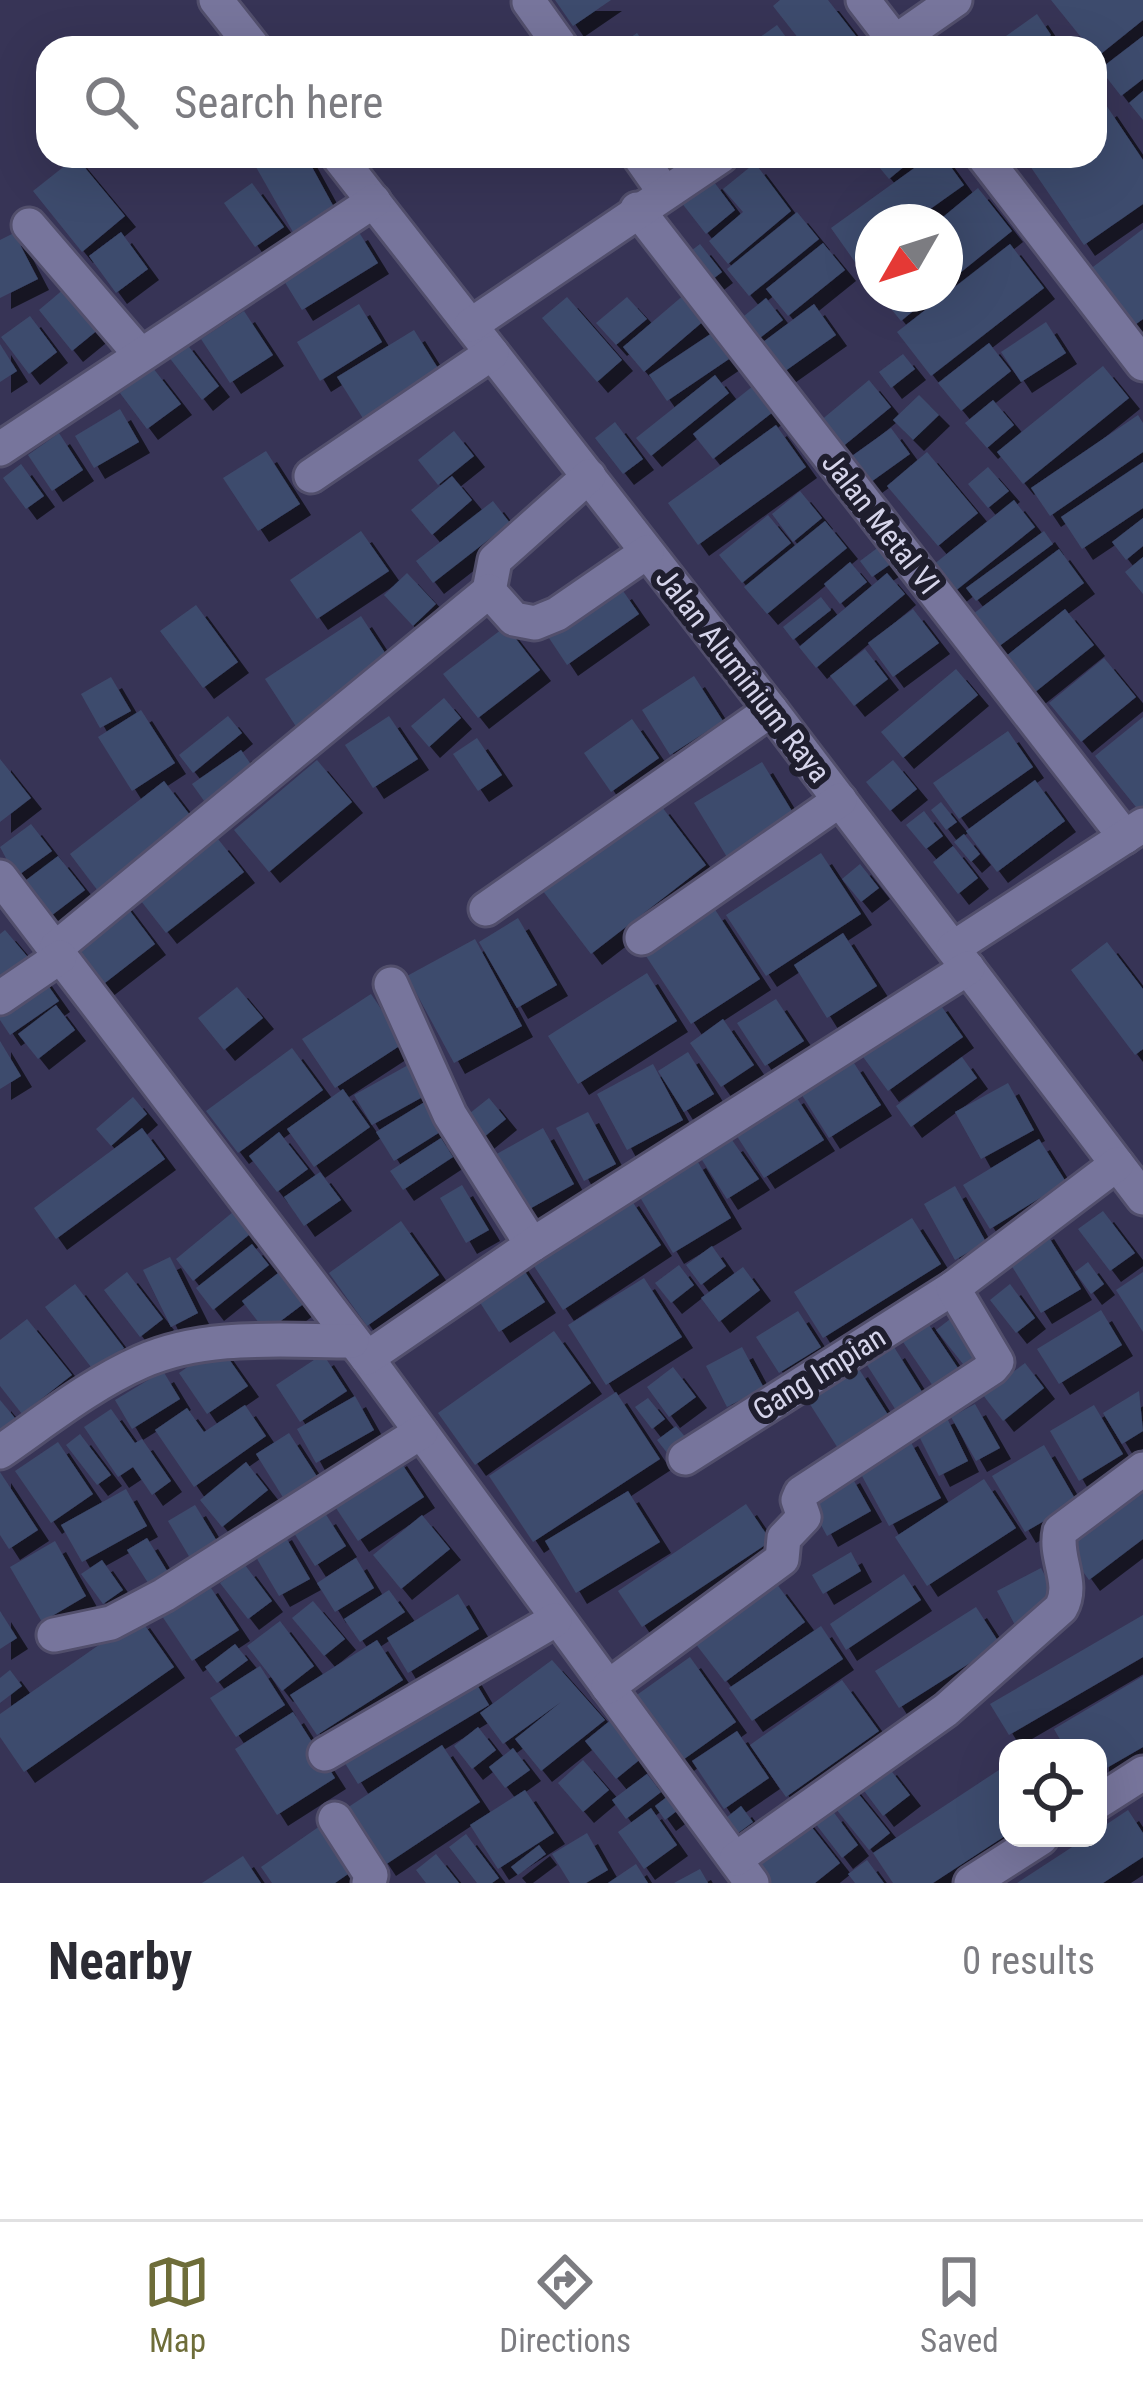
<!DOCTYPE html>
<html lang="en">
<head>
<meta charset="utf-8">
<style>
  body { margin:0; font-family:"Roboto Condensed",sans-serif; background:#f7f7f7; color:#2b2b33 }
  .controls { position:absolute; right:36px; bottom:36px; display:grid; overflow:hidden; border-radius:24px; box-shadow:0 12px 48px #0002 }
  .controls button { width:108px; height:108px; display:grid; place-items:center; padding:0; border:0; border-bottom:3px solid #e1e1e2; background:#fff; color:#2b2b33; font:60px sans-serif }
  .compass { position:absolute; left:855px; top:204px; width:108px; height:108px; border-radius:50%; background:#fff; box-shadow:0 12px 48px #0002; rotate:231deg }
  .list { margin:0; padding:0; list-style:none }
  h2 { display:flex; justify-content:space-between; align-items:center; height:156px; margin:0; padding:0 48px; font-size:51px }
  h2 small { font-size:39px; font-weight:400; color:#7c7c81 }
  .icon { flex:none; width:66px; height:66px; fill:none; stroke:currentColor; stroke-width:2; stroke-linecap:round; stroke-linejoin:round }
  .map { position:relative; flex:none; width:1143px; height:1883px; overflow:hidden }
  .search { position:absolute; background:#fff; box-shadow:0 12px 48px #0002; left:36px; right:36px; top:36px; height:132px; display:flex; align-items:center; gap:30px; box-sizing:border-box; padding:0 42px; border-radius:36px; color:#7c7c81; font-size:45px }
  .sheet { height:336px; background:#fff }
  nav { display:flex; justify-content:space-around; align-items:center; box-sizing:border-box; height:168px; border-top:3px solid #e1e1e2; background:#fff; font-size:33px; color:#7c7c81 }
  nav a { display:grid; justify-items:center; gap:6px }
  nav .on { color:#6e6d39 }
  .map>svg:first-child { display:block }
  .building { fill:#3e4b6d; filter:url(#shadow) }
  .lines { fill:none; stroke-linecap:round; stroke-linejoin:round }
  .minor-casing { stroke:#524f6c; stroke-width:39 }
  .minor { stroke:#77759c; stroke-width:33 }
  .labels { text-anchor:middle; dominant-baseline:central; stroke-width:12; stroke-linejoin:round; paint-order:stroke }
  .street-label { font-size:30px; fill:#d6d5eb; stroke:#1f1e2e }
</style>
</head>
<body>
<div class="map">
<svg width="1143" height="1883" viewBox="0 0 1143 1883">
  <defs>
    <filter id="shadow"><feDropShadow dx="11" dy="11" stdDeviation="0" flood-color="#0009"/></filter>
  </defs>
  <rect width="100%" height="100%" fill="#373456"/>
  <g class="building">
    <polygon points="555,0 611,0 573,26"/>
    <polygon points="780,0 828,0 856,36 841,48 806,48 773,6"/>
    <polygon points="1051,0 1143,0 1143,20 1097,57"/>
    <polygon points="1037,14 1051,35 1033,48 989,48"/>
    <polygon points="777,25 794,48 745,48"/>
    <polygon points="637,33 648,48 615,48"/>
    <polygon points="1143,36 1143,79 1121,96 1100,69"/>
    <polygon points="1143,91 1143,120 1129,103"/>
    <polygon points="1106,105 1143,160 1143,204 1084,245 1026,160 1095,156 1095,113"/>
    <polygon points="261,156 306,156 335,209 293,232 252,160"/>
    <polygon points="653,156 686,156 664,172"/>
    <polygon points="870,156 917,156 889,179"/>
    <polygon points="931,156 943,156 964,185 912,222 873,222 873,250 855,262 831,228"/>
    <polygon points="76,157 125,216 82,252 33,191"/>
    <polygon points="755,163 791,211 728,264 709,241 743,212 723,189"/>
    <polygon points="711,178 735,210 706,234 681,202"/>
    <polygon points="252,183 284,227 255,247 224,203"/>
    <polygon points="978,188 1012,231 945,285 945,222 937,222"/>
    <polygon points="797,212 819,239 749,296 727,269"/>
    <polygon points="357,229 378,263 302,310 281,276"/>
    <polygon points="1143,229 1143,319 1132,327 1089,270"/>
    <polygon points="121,232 148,269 116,293 89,256"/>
    <polygon points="14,233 38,279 0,298 0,240"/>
    <polygon points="823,243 845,270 788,316 766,289"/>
    <polygon points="700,244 722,272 709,282 687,254"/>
    <polygon points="1010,244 1044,288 931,376 897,332"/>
    <polygon points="71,283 105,324 72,351 39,310"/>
    <polygon points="685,294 706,319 644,372 623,347"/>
    <polygon points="879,294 934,294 901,321"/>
    <polygon points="567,297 622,360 597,382 542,318"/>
    <polygon points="627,297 647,319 616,345 596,323"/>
    <polygon points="766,298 783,320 756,341 739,320"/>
    <polygon points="359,304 382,342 320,381 297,342"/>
    <polygon points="814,304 836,335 781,374 759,345"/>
    <polygon points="244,311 273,355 230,383 201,339"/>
    <polygon points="30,316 57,352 29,374 1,337"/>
    <polygon points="1046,322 1066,353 1021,382 1001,352"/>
    <polygon points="414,330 441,373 364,420 337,377"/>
    <polygon points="712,333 729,359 667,401 649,375"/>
    <polygon points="183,339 219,386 202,400 165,352"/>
    <polygon points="989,343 1011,371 961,411 938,383"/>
    <polygon points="0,344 17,371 0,382"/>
    <polygon points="903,354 915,369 891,388 879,372"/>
    <polygon points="1103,366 1129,398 1023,484 997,452"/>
    <polygon points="153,368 181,404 147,429 120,393"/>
    <polygon points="715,375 729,393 651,456 636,438"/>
    <polygon points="869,380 891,407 841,448 819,422"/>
    <polygon points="753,386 773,412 713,459 693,434"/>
    <polygon points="919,395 939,415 913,440 893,420"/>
    <polygon points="993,400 1014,425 987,448 965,423"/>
    <polygon points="120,409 139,442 94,468 75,436"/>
    <polygon points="1138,415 1143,423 1143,452 1050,516 1031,488"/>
    <polygon points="615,422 643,459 623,474 595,438"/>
    <polygon points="776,425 806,467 698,545 668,503"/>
    <polygon points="891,428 910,454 864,487 845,461"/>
    <polygon points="454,431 474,456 438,485 418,460"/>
    <polygon points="59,433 83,470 52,491 28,455"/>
    <polygon points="266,451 300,504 258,531 223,478"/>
    <polygon points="927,452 978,513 938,546 887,486"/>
    <polygon points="1143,462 1143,508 1082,549 1061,517"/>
    <polygon points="21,464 44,496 26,509 3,478"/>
    <polygon points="988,467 1009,491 988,508 968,484"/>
    <polygon points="452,476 472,500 432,535 411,510"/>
    <polygon points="800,491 822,518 793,542 772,514"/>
    <polygon points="1014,500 1035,527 954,592 933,565"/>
    <polygon points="493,501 510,523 433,583 416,561"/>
    <polygon points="768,515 791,543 742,583 719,555"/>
    <polygon points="1143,518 1143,546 1126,560 1112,542"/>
    <polygon points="825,521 847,548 767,614 744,587"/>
    <polygon points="361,531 389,571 317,619 290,580"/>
    <polygon points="1044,531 1053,544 976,601 966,588"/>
    <polygon points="880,546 892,563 872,577 860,561"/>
    <polygon points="1059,549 1084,583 994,650 969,617"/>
    <polygon points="1143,557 1143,594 1125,572"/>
    <polygon points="850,562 867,582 840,604 824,584"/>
    <polygon points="407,573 436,604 413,626 384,595"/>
    <polygon points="887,573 905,594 816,668 799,647"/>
    <polygon points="621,588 639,614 567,665 549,638"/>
    <polygon points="821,597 831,610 793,640 783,627"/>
    <polygon points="196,605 238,662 203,688 160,631"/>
    <polygon points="913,609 939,643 893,677 868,643"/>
    <polygon points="1065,609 1094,645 1034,693 1005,657"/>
    <polygon points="361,616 393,665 297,728 265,679"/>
    <polygon points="506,626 540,670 478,718 443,674"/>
    <polygon points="865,649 888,679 854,706 830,676"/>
    <polygon points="1104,658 1136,697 1081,742 1049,703"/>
    <polygon points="956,669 978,695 903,758 881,732"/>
    <polygon points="694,676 723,721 670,755 642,710"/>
    <polygon points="111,677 131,711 100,728 81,694"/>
    <polygon points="444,698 461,718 429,747 411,726"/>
    <polygon points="141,710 175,763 132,791 98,737"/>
    <polygon points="228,716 242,733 193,773 179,755"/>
    <polygon points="389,716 418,759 373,788 345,745"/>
    <polygon points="1143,717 1143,809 1140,812 1095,756"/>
    <polygon points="632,719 659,758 611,792 584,753"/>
    <polygon points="1008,731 1033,767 959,819 933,783"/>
    <polygon points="477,738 502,775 478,791 453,754"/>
    <polygon points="241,750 261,779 212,812 192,784"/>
    <polygon points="0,759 31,798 0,822"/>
    <polygon points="317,760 352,802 269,872 234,830"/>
    <polygon points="893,760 917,789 890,811 866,782"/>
    <polygon points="762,762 795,816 727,857 694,803"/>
    <polygon points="1035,780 1065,821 997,872 966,831"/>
    <polygon points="164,781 193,819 98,891 70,854"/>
    <polygon points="941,802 957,822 946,830 931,810"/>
    <polygon points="659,803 706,865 591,954 543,891"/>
    <polygon points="924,811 943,836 926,849 906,825"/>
    <polygon points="31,824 52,851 16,877 0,847"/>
    <polygon points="964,834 980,854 971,862 954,842"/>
    <polygon points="218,839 244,872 166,933 141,901"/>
    <polygon points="953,846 978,878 958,894 933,862"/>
    <polygon points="821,853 861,914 766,976 726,915"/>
    <polygon points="58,856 85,890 43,922 17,887"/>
    <polygon points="860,864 879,888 861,902 842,879"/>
    <polygon points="121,899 155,944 101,986 66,941"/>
    <polygon points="714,908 760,979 691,1024 644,953"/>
    <polygon points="518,918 557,985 517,1008 479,942"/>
    <polygon points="5,930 32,962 0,989 0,934"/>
    <polygon points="843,933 877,986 827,1018 794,965"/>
    <polygon points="475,939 522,1026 454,1063 407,976"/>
    <polygon points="1107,942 1143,989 1143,1049 1135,1055 1071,970"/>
    <polygon points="647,973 677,1021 578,1084 548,1036"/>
    <polygon points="40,974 59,1001 10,1035 0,1020 0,1002"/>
    <polygon points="237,987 263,1018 224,1050 198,1018"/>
    <polygon points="371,994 404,1043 335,1088 302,1039"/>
    <polygon points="776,999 804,1041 765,1066 737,1023"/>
    <polygon points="937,1000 963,1037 888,1091 861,1054"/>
    <polygon points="56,1005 75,1030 38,1059 18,1034"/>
    <polygon points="723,1019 754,1065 721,1087 690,1043"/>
    <polygon points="0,1041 21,1076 0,1089"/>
    <polygon points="292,1048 323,1090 238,1153 206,1111"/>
    <polygon points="688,1052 714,1094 684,1112 658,1071"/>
    <polygon points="962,1057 977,1078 911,1127 896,1106"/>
    <polygon points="852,1060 881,1105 829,1138 800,1092"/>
    <polygon points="410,1064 428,1094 372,1125 354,1095"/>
    <polygon points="653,1064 683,1120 627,1150 597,1094"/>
    <polygon points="1008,1083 1034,1130 981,1159 955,1112"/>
    <polygon points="343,1089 370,1127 314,1167 287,1129"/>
    <polygon points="793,1092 824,1140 764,1178 733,1130"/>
    <polygon points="133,1097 147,1114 111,1146 96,1129"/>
    <polygon points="431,1098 448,1127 394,1161 376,1132"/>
    <polygon points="489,1098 506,1119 478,1142 460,1121"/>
    <polygon points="588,1112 616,1164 584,1181 556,1128"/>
    <polygon points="142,1128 165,1159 56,1239 34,1208"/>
    <polygon points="543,1128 574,1184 517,1216 486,1160"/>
    <polygon points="279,1132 308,1169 277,1192 249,1156"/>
    <polygon points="441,1138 453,1157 403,1190 390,1171"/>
    <polygon points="1039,1139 1066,1182 990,1229 963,1185"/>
    <polygon points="732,1140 759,1179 727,1199 702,1160"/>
    <polygon points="695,1157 731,1218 673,1253 637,1192"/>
    <polygon points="320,1172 341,1200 304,1226 284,1197"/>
    <polygon points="462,1185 489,1230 466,1243 440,1198"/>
    <polygon points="955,1186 986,1242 955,1260 924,1204"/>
    <polygon points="628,1195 661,1245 563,1310 530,1260"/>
    <polygon points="1103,1211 1135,1253 1110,1271 1078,1229"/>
    <polygon points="233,1212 250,1234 193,1281 176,1259"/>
    <polygon points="912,1218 941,1264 823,1338 794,1292"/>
    <polygon points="401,1221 439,1275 367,1326 329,1273"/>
    <polygon points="1043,1228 1081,1289 1041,1313 1003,1252"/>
    <polygon points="252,1244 269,1265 213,1310 196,1288"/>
    <polygon points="712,1246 726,1266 701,1285 686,1265"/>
    <polygon points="170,1257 198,1313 171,1327 143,1270"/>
    <polygon points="516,1258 545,1302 499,1332 470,1287"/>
    <polygon points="1088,1262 1104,1284 1091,1294 1075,1272"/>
    <polygon points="679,1265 694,1285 671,1303 655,1283"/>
    <polygon points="743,1267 760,1290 719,1322 701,1298"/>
    <polygon points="282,1270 306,1302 266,1332 242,1301"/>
    <polygon points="127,1272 163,1319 140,1337 104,1290"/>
    <polygon points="1143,1272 1143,1332 1116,1290"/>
    <polygon points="644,1278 682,1337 606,1385 568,1325"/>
    <polygon points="75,1284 124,1348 94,1371 45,1307"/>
    <polygon points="1010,1284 1035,1318 1016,1333 990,1300"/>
    <polygon points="1101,1310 1122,1345 1059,1384 1037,1349"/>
    <polygon points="798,1311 821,1347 779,1373 756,1337"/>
    <polygon points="958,1313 989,1353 967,1369 936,1330"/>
    <polygon points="923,1316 962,1374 937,1392 897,1333"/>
    <polygon points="27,1319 72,1375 22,1414 0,1386 0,1340"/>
    <polygon points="554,1331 591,1383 475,1465 438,1413"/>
    <polygon points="219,1345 248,1386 207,1414 179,1373"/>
    <polygon points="742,1347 764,1388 727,1407 706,1366"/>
    <polygon points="894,1347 926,1398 899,1415 867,1365"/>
    <polygon points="323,1354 347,1391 300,1422 276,1385"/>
    <polygon points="1025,1363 1044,1388 1003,1421 983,1395"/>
    <polygon points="857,1366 892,1421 841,1453 806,1398"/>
    <polygon points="673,1367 696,1397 669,1417 647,1387"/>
    <polygon points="163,1371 180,1399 132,1429 115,1400"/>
    <polygon points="1139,1391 1143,1431 1122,1444 1103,1413"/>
    <polygon points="616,1392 660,1459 533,1542 489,1476"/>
    <polygon points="355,1396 374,1430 316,1463 297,1429"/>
    <polygon points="648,1398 665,1419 652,1429 635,1407"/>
    <polygon points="0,1400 15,1418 0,1430"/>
    <polygon points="975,1404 1000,1448 976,1461 951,1417"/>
    <polygon points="245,1405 266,1436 194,1487 155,1430 187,1408 204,1432"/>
    <polygon points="1094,1405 1123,1454 1079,1481 1050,1431"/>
    <polygon points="111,1409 135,1443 142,1439 171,1481 152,1495 133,1467 118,1477 84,1427"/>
    <polygon points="944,1412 968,1461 939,1476 914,1426"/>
    <polygon points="676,1426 687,1439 668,1454 657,1440"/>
    <polygon points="289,1433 318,1478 284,1499 256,1454"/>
    <polygon points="80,1434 111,1475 97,1485 66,1445"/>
    <polygon points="907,1435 941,1498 889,1526 855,1463"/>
    <polygon points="58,1442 93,1494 51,1523 15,1471"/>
    <polygon points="1044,1445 1077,1502 1025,1532 992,1476"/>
    <polygon points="396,1455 424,1497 358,1541 330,1499"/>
    <polygon points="246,1462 268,1490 222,1527 200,1500"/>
    <polygon points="0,1472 38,1530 9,1549 0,1535"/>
    <polygon points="849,1472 871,1511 827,1536 806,1497"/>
    <polygon points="984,1479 1016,1528 927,1586 895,1537"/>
    <polygon points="1137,1485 1143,1493 1143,1539 1089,1580 1062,1543"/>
    <polygon points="126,1489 147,1526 82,1562 61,1525"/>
    <polygon points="628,1491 660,1542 576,1593 545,1541"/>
    <polygon points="746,1504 771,1541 642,1627 618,1591"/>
    <polygon points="195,1505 220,1546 193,1563 168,1521"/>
    <polygon points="325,1513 346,1546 315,1566 294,1533"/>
    <polygon points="422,1515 450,1549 401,1589 373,1555"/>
    <polygon points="281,1529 310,1579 279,1596 250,1547"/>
    <polygon points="147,1538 169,1574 150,1586 127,1550"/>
    <polygon points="55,1541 86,1596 42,1622 10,1567"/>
    <polygon points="851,1552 861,1571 823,1594 812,1575"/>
    <polygon points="356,1558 374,1588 335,1612 317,1583"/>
    <polygon points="102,1560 123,1590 103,1604 81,1574"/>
    <polygon points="245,1565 272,1601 248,1619 220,1583"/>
    <polygon points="1041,1568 1060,1604 1016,1627 997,1591"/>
    <polygon points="904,1574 921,1600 846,1650 830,1624"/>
    <polygon points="207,1582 239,1630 192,1661 160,1613"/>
    <polygon points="776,1583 805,1622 725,1682 695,1643"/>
    <polygon points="389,1590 405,1612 360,1642 344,1619"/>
    <polygon points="458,1594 479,1629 408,1673 387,1638"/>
    <polygon points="313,1601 345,1639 324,1656 292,1618"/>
    <polygon points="976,1607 1000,1644 899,1708 875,1671"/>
    <polygon points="0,1611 17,1638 0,1649"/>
    <polygon points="1143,1615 1143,1657 1009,1735 990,1704"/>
    <polygon points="139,1617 174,1667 24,1772 0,1737 0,1714"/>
    <polygon points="280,1621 314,1666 282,1691 247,1646"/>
    <polygon points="821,1626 843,1659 752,1721 729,1688"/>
    <polygon points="377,1640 403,1680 317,1735 290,1695"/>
    <polygon points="235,1644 248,1660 217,1683 205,1667"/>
    <polygon points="690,1657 736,1722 680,1762 634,1697"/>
    <polygon points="552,1660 605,1720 541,1771 515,1739 561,1702 503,1744 480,1713"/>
    <polygon points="260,1666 285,1705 236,1737 210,1698"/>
    <polygon points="10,1670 22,1686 0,1703 0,1678"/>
    <polygon points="470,1673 489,1705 358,1784 338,1752"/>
    <polygon points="1143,1676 1143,1747 1098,1773 1098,1748 1065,1748 1054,1729"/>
    <polygon points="842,1680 879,1731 786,1797 750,1745"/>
    <polygon points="293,1712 335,1778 277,1815 235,1749"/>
    <polygon points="612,1719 643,1757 616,1779 585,1741"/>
    <polygon points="478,1727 496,1750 472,1769 454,1746"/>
    <polygon points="737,1731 769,1778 724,1809 692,1761"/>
    <polygon points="442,1745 480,1802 385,1865 347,1808"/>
    <polygon points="513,1748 530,1770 505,1788 489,1767"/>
    <polygon points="583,1760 609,1790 583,1812 558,1783"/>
    <polygon points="886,1764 910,1795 883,1816 859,1784"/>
    <polygon points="1008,1764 1008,1834 933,1883 893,1883 873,1853"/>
    <polygon points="647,1774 661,1792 626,1819 612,1800"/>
    <polygon points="849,1782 890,1833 869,1850 828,1799"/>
    <polygon points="525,1790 554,1833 498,1869 470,1825"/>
    <polygon points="672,1793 682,1807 665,1820 655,1806"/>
    <polygon points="741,1806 753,1822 734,1836 722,1821"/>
    <polygon points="651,1808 677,1845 644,1869 618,1832"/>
    <polygon points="832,1810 858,1845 842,1858 815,1823"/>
    <polygon points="1128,1810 1143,1833 1143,1857 1103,1883 1017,1883 1086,1838 1098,1838 1098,1830"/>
    <polygon points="803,1816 840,1863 815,1883 771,1883 751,1858"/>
    <polygon points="330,1819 361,1865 335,1883 272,1883 261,1867"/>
    <polygon points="587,1833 608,1870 586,1883 570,1883 552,1854"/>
    <polygon points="466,1834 499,1878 492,1883 477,1883 449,1847"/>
    <polygon points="539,1845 546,1854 518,1875 511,1867"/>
    <polygon points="436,1854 459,1883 426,1883 416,1870"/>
    <polygon points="243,1856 261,1883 202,1883"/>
    <polygon points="867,1860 884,1883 855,1883 848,1874"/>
    <polygon points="636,1864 648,1883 608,1883"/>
    <polygon points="700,1869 708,1883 674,1883"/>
  </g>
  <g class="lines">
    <g class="minor-casing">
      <g id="minor">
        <polyline points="216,0 254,48"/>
        <polyline points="863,0 900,48"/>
        <polyline points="529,2 562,48"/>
        <polyline points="886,48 955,0"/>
        <polyline points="338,156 771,710 1143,1198"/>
        <polyline points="639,156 665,193"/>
        <polyline points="983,156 1143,364"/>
        <polyline points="637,209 1125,837"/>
        <polyline points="29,225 139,353"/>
        <polyline points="471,325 721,156"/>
        <polyline points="0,449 374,201"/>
        <polyline points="311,476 492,353"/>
        <polyline points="489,591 495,560 589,476"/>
        <polyline points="0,877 367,1358 752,1883"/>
        <polyline points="486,909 771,710"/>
        <polyline points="642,938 840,800"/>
        <polyline points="56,948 489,591 514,619 535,623 557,614 647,552"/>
        <polyline points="953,948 1143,825"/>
        <polyline points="391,984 450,1115 532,1245"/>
        <polyline points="0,998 60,957"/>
        <polyline points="367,1358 532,1245 968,968"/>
        <path d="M0 1452C45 1421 91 1384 141 1362 205 1333 284 1341 352 1341"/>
        <polyline points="685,1458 953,1288"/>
        <polyline points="54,1635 111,1623 164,1595 421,1432"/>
        <polyline points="608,1687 782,1559 784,1538 804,1517 798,1500 801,1493 992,1368 997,1362 953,1288 1117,1164"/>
        <polyline points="325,1754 555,1620"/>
        <polyline points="1098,1802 1143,1773"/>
        <polyline points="335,1819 371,1875 369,1883"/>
        <path d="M736 1859 946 1710 1061 1608C1075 1583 1054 1558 1060 1531L1143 1469"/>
        <polyline points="971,1883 1041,1838"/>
      </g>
    </g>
    <use href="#minor" class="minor"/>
  </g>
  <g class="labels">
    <g class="street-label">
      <text transform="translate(881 523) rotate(52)">Jalan Metal VI</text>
      <text transform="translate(743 675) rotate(52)">Jalan Aluminium Raya</text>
      <text transform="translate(819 1373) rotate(-32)">Gang Impian</text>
    </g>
  </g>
</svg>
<div class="controls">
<button><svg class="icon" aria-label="locate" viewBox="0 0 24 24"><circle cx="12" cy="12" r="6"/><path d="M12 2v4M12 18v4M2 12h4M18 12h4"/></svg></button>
</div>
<svg class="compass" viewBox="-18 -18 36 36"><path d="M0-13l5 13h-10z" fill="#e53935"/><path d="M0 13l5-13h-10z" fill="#7c7c81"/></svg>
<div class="search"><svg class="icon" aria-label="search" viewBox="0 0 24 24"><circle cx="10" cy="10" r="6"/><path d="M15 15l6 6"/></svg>Search here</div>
</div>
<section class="sheet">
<h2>Nearby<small>0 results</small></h2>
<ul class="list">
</ul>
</section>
<nav>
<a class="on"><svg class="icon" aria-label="map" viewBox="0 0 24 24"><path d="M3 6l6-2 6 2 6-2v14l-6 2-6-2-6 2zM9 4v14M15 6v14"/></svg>Map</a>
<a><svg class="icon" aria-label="directions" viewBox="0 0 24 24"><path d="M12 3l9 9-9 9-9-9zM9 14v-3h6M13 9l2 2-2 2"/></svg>Directions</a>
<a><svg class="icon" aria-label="saved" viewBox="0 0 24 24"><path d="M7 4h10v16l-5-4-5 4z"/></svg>Saved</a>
</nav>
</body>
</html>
